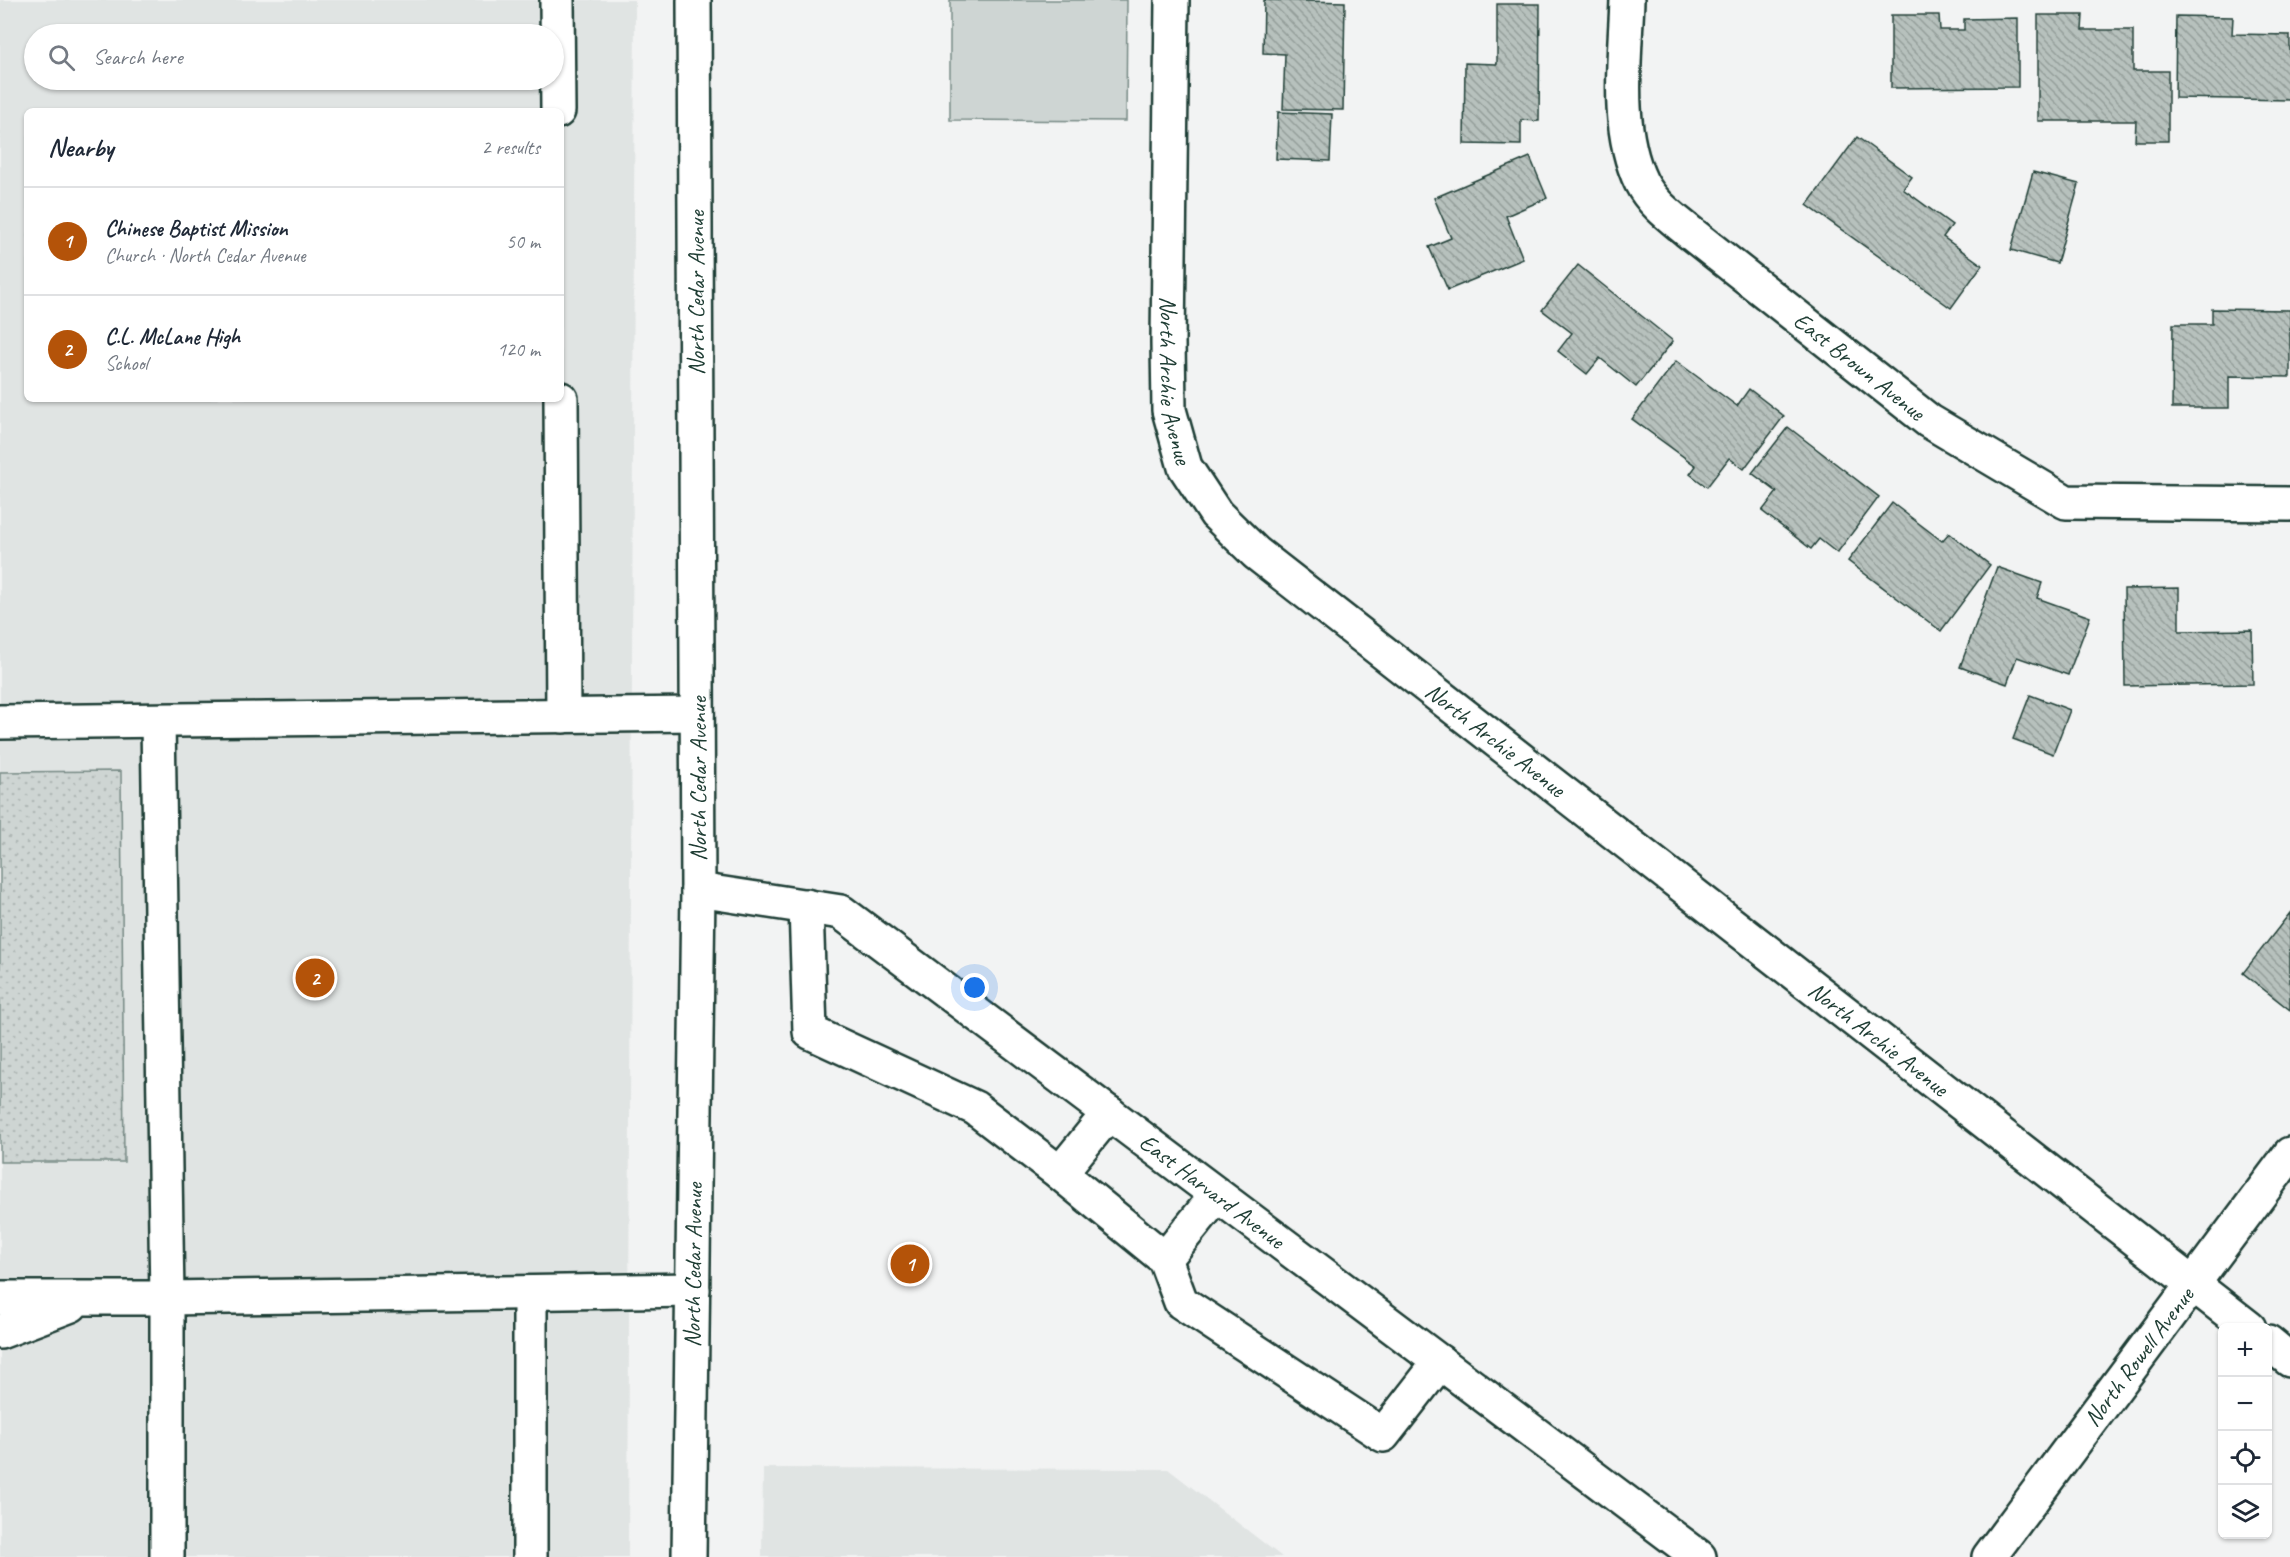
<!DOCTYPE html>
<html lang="en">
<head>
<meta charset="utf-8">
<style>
  body { margin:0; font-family:Caveat,sans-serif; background:#f6f6f7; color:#1f2937 }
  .controls { position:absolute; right:18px; bottom:18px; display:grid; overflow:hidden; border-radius:9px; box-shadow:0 2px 4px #0004 }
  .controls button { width:54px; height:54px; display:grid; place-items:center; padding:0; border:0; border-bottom:2px solid #e0e1e3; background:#fff; color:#1f2937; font:30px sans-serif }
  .you { position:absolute; left:975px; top:988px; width:21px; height:21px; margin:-15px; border:4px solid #fff; border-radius:50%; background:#1a73e8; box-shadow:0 0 0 9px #1a73e833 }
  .badge { display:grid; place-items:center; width:39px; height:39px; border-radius:50%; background:#b45309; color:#fff; font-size:20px; font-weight:700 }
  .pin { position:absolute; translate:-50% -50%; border:3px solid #fff; box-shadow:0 2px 6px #0006 }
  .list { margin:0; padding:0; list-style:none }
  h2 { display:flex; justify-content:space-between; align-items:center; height:78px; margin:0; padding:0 24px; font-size:26px }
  h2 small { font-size:20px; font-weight:400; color:#747a83 }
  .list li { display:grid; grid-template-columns:39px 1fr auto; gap:18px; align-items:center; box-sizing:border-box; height:108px; padding:0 24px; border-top:2px solid #e0e1e3 }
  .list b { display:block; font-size:22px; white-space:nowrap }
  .list p { margin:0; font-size:20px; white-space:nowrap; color:#747a83 }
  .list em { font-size:20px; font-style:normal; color:#747a83 }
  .icon { flex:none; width:33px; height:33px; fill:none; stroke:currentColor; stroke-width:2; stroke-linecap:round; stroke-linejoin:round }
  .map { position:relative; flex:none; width:2290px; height:1557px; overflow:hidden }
  .search { position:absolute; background:#fff; box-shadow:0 2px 4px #0004; left:24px; top:24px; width:540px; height:66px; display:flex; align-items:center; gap:15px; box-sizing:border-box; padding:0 21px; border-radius:33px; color:#747a83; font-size:22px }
  .panel { position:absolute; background:#fff; box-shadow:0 2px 4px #0004; left:24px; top:108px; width:540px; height:294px; border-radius:9px }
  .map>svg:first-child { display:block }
  .built { fill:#e0e4e3; fill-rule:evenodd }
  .grass { fill:#ced5d3; stroke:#768984; stroke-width:1.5 }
  .park { fill:url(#park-dots); stroke:#768984; stroke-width:1.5 }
  .building { fill:url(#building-back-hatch); stroke:#1f3d34; stroke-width:1.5 }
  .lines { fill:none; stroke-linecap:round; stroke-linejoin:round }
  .minor-casing { stroke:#1f3d34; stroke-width:38 }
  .major-casing { stroke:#1f3d34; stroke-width:38 }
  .minor { stroke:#fff; stroke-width:33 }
  .major { stroke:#fff; stroke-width:33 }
  .labels { text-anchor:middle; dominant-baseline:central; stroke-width:4.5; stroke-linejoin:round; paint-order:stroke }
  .street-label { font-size:24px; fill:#1f3d34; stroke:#fff }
</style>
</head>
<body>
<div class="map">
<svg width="2290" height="1557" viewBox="0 0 2290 1557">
  <defs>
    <pattern id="park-dots" width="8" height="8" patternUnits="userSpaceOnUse" patternTransform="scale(1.5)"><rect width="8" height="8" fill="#ced5d3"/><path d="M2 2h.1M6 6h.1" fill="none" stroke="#b0b8b6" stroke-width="1.8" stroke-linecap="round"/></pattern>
    <pattern id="building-back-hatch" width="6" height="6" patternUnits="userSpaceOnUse" patternTransform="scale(1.5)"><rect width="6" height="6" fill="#b7c1bd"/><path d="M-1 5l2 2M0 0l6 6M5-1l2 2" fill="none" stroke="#949e9a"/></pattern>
  </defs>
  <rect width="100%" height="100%" fill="#f2f3f3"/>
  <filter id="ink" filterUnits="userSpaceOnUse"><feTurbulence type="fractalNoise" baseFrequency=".0167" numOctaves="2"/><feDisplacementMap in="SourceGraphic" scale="12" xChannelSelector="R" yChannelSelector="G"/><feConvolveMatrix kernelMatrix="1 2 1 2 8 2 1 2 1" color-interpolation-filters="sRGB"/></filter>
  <g filter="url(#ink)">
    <g class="built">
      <path d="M0 0H635L628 1557H0ZM34 34H554V80H34ZM27 111H561V399H27Z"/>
      <polygon points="763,1468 1168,1469 1282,1557 762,1557"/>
    </g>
    <polygon class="grass" points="950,0 1127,0 1126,121 950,120"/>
    <polygon class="park" points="121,771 124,1162 0,1162 0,772"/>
    <g class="building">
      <polygon points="1264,0 1345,2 1343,110 1283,109 1285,54 1263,53"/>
      <polygon points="1497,4 1540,4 1539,121 1521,120 1521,145 1464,144 1465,63 1497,64"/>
      <polygon points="1891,15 1939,15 1940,30 1964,30 1964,19 2018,18 2018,87 1891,88"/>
      <polygon points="2038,15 2083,15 2082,30 2133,30 2133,71 2168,71 2168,141 2135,141 2136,121 2038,121"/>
      <polygon points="2176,16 2233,17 2232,34 2290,35 2290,100 2175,98"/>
      <polygon points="1278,112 1332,114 1330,161 1276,159"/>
      <polygon points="1857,137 1912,177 1903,189 1952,225 1943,237 1982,265 1951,308 1807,205"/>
      <polygon points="1530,157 1547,198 1506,216 1523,259 1448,290 1429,247 1451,238 1434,198"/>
      <polygon points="2033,172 2079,184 2057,263 2011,250"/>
      <polygon points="1578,265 1673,341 1636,387 1600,358 1587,374 1558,351 1572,333 1542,310"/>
      <polygon points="2212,309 2290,310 2290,377 2229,376 2229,408 2172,408 2173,324 2212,324"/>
      <polygon points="1676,361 1737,406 1749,389 1784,416 1744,469 1729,458 1707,487 1690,474 1696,466 1632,419"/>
      <polygon points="1788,427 1879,497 1837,553 1819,539 1811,549 1762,511 1777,492 1752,473"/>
      <polygon points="1892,503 1942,541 1949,533 1990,565 1941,631 1848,561"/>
      <polygon points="1997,567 2042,583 2037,598 2090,617 2068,675 2017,657 2007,684 1960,667"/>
      <polygon points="2179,588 2179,631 2252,630 2253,684 2125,686 2124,589"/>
      <polygon points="2030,695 2070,710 2053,754 2013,739"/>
      <polygon points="2290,913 2290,1010 2243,973"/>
    </g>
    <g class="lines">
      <g class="minor-casing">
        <g id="minor">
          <polyline points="557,0 558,111"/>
          <path id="s1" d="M1172 0 1168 342 1169 410 1185 467 1216 514 1256 553 2249 1328"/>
          <path id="s2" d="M1627 0C1625 58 1615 128 1641 182 1651 202 1671 217 1688 231L1929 421 2066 502 2290 504"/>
          <polyline points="561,399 563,716"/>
          <polyline points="0,722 697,714"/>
          <path id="s3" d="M698 890 841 912 1699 1557"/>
          <polyline points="806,906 810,1032 975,1108 1060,1173 1165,1259 1181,1302 1383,1435 1440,1362"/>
          <polyline points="1060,1173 1109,1113"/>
          <polyline points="1165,1259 1217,1195"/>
          <polyline points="530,1293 530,1557"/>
          <polyline points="0,1298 167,1298 158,721"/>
          <polyline points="0,1332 71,1305"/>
          <polyline points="2268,1342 2290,1360"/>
          <polyline points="167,1557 167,1298 693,1290"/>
          <path id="s4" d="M1989 1557 2290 1154"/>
        </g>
      </g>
      <g class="major-casing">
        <g id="major">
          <path id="s5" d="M689 1557 698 890 694 0"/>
        </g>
      </g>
      <use href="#minor" class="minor"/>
      <use href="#major" class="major"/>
    </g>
  </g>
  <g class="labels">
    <g class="street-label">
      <text transform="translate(696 293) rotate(-90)">North Cedar Avenue</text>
      <text stroke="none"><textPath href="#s2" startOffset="471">East Brown Avenue</textPath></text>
      <text stroke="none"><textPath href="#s1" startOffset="381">North Archie Avenue</textPath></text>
      <text stroke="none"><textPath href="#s1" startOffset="885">North Archie Avenue</textPath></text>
      <text transform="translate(698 779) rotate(-90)">North Cedar Avenue</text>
      <text stroke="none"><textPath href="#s1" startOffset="1371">North Archie Avenue</textPath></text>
      <text stroke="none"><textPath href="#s3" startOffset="609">East Harvard Avenue</textPath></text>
      <text stroke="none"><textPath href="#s5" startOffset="292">North Cedar Avenue</textPath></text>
      <text stroke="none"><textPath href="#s4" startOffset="250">North Rowell Avenue</textPath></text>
    </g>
  </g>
</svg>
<div class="controls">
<button>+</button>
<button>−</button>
<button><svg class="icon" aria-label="locate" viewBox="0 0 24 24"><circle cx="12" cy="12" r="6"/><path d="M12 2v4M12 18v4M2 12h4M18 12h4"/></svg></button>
<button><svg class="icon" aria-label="layers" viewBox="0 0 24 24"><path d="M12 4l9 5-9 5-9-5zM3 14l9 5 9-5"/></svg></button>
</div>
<div class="you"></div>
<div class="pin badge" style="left:910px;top:1264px">1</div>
<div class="pin badge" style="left:315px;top:978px">2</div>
<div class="search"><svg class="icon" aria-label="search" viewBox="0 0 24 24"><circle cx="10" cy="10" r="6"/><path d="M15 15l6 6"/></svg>Search here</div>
<section class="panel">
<h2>Nearby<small>2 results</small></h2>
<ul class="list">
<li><span class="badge">1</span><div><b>Chinese Baptist Mission</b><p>Church · North Cedar Avenue</p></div><em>50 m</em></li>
<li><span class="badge">2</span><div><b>C.L. McLane High</b><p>School</p></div><em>120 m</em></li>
</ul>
</section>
</div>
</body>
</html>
